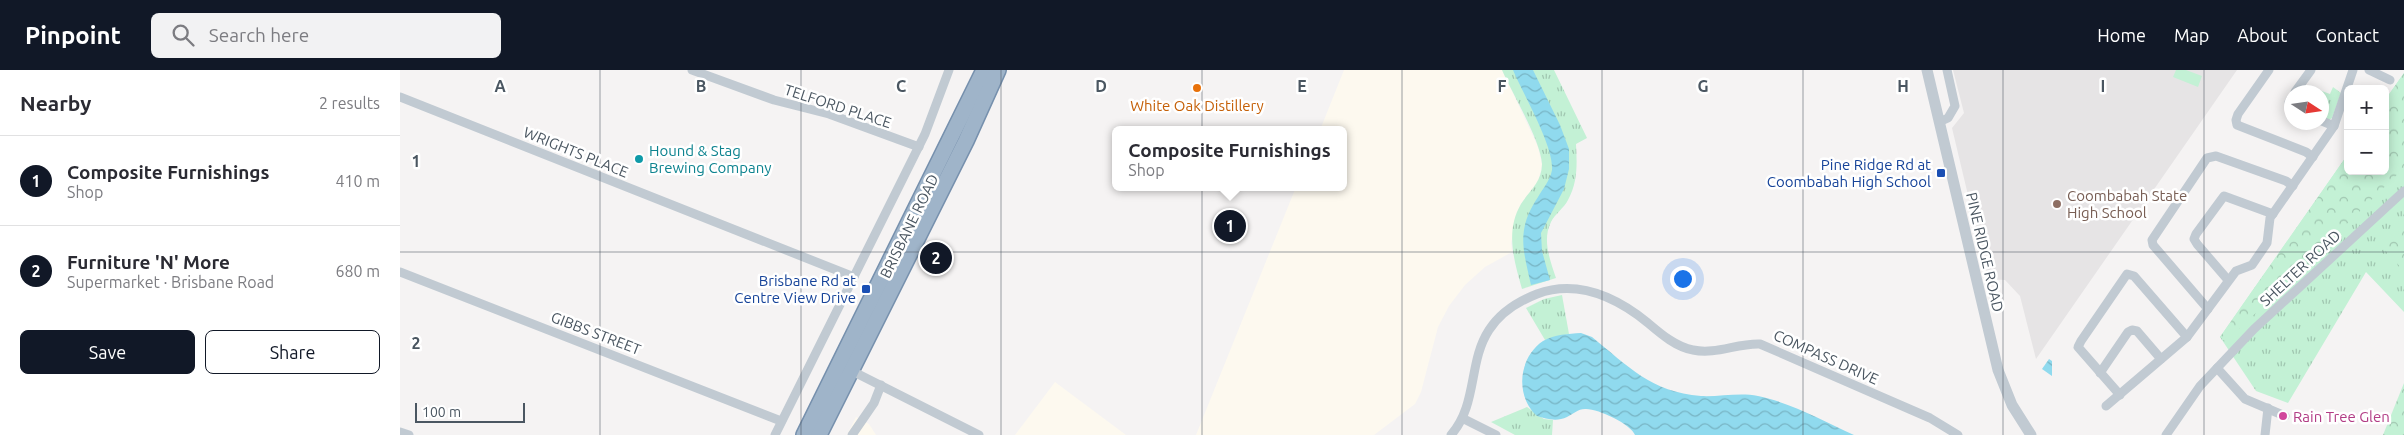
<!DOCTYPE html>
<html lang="en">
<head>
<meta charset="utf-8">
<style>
  body { margin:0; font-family:Ubuntu,sans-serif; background:#f2f2f3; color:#2b2b33 }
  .controls { position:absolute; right:15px; top:15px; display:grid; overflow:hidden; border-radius:8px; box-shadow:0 2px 12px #0003 }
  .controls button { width:45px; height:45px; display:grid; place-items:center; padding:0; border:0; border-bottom:1px solid #e1e1e2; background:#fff; color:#2b2b33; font:25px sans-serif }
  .compass { position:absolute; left:1884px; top:15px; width:45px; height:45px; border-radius:50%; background:#fff; box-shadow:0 2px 12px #0003; rotate:102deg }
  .scale { position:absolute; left:15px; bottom:12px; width:110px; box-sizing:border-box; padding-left:5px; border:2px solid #4a5661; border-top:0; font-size:14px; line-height:18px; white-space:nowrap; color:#4a5661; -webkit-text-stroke:4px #fff; paint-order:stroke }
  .you { position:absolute; left:1282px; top:208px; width:18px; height:18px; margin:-12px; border:4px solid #fff; border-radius:50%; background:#1a73e8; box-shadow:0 0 0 8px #1a73e833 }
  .badge { display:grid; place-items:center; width:32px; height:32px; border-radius:50%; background:#111827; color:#fff; font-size:16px; font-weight:700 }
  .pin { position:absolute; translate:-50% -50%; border:2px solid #fff; box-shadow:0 1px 5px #0006 }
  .popup { position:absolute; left:712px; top:56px; width:235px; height:65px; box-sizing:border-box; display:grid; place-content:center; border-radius:8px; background:#fff; filter:drop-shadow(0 1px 4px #0005); font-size:16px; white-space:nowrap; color:#7c7c81 }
  .popup b { font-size:19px; color:#2b2b33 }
  .popup::after { content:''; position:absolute; left:50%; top:100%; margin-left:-10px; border:10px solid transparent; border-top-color:#fff }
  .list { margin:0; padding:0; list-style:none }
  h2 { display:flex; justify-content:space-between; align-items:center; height:65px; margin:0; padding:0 20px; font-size:21px }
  h2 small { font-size:16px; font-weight:400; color:#7c7c81 }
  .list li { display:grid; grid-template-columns:32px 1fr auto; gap:15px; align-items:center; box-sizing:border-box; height:90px; padding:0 20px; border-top:1px solid #e1e1e2 }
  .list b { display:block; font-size:19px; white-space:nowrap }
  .list p { margin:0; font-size:16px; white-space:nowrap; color:#7c7c81 }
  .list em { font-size:16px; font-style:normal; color:#7c7c81 }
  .actions { display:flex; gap:10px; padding:15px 20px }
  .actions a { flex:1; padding:11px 0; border:1px solid #111827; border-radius:8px; text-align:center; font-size:18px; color:#111827 }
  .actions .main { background:#111827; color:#fff }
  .icon { flex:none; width:28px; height:28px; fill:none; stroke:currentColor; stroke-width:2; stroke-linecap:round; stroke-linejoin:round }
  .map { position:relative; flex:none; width:2004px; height:365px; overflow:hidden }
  header { display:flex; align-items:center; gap:30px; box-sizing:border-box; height:70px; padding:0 25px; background:#111827; color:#fff }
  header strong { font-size:24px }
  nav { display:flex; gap:28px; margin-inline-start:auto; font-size:18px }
  .search { width:350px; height:45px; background:#f2f2f3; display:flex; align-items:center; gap:12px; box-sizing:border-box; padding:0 18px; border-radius:8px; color:#7c7c81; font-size:19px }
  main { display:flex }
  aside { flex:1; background:#fff }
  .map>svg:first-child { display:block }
  .commercial { fill:#fdf9ef }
  .education { fill:#e6e4e5 }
  .grass { fill:url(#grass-tufts) }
  .forest { fill:url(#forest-crowns) }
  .pitch { fill:#c3f1d5 }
  .water { fill:url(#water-waves) }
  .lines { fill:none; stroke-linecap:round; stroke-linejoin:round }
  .trunk-casing { stroke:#7690ad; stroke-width:18 }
  .minor { stroke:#c1cad2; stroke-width:9 }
  .tertiary { stroke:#c1cad2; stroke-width:11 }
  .trunk { stroke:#9fb4c9; stroke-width:15 }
  .grid { fill:none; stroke:#4a5661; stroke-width:1; stroke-opacity:0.55 }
  .food-dot { fill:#e8710a; stroke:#fff; stroke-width:2 }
  .culture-dot { fill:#0f9aa8; stroke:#fff; stroke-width:2 }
  .transit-dot { fill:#1a4fb4; stroke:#fff; stroke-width:2 }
  .education-dot { fill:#8d6e63; stroke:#fff; stroke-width:2 }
  .hotel-dot { fill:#d1479c; stroke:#fff; stroke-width:2 }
  .labels { text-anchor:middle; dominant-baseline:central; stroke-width:5; stroke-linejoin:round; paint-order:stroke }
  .food-label { font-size:15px; fill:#c56008; stroke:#fff }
  .street-label { font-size:15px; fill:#4a5661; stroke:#fff }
  .culture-label { font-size:15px; fill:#0d838f; stroke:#fff; text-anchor:start }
  .transit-label { font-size:15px; fill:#164399; stroke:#fff; text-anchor:end }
  .education-label { font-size:15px; fill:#785e54; stroke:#fff; text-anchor:start }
  .hotel-label { font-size:15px; fill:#b23c85; stroke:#fff; text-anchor:start }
  .grid-label { font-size:16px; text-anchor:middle; font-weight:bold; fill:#4a5661; stroke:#fff; stroke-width:5; stroke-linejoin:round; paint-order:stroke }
</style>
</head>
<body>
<header>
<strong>Pinpoint</strong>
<div class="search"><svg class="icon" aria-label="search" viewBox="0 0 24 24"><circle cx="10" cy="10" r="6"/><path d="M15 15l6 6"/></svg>Search here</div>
<nav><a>Home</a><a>Map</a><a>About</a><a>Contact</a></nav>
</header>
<main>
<aside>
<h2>Nearby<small>2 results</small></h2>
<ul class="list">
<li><span class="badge">1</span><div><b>Composite Furnishings</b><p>Shop</p></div><em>410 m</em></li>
<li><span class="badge">2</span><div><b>Furniture 'N' More</b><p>Supermarket · Brisbane Road</p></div><em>680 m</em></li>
</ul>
<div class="actions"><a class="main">Save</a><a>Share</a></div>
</aside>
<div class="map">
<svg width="2004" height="365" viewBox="0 0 2004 365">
  <defs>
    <pattern id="grass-tufts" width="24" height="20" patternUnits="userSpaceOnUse" patternTransform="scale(1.25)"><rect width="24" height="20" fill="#c3f1d5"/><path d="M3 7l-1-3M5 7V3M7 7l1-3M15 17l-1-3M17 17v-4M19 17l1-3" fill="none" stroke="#a0c6b0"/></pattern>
    <pattern id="forest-crowns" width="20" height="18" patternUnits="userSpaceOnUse" patternTransform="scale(1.25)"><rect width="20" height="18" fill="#c3f1d5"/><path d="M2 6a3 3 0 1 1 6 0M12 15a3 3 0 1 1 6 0" fill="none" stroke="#a0c6b0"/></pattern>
    <pattern id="water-waves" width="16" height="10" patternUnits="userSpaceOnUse" patternTransform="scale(1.25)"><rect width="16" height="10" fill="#90daee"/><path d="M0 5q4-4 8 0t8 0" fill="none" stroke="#78b4c4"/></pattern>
  </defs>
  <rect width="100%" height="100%" fill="#f5f3f3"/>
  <g class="commercial">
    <polygon points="944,0 1102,0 1138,77 1142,95 1138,112 1120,135 1111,173 1112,182 1085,197 1065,215 1049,236 1038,257 1021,322 1015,334 974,365 796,365 896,117 944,117 944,60 920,60"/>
    <polygon points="655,312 726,365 615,365"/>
    <polygon points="456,347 469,354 476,365 447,365"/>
  </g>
  <polygon class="education" points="1553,0 1837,0 1636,289 1620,226 1605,210 1588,209 1552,58 1564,43"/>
  <g class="grass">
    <path d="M1102 0H1154L1187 68 1176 74C1177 94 1178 112 1168 130 1164 138 1155 144 1151 152 1142 170 1150 190 1156 208L1122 219C1114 191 1105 161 1121 134 1129 121 1142 112 1142 94 1141 71 1112 23 1102 0Z"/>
    <polygon points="2004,3 2004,242 1966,202 1888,333 1856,321 1820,267 1948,84 1948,101 1985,101 1985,30"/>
    <polygon points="1903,14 1930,24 1933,17 1941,23 1932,48 1929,50 1922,49 1922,22 1898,22"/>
    <polygon points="1162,225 1169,264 1145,270 1126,238 1144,229"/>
    <polygon points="1127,337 1144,349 1153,350 1152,365 1115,365 1091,352"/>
  </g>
  <g class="forest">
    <polygon points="2004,3 2004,98 1826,272 1820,267 1948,84 1948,101 1985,101 1985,30"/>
    <polygon points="2004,149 2004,201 1981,176"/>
    <polygon points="2004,313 2004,365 1983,365"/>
  </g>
  <polygon class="pitch" points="1776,0 1786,0 1802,6 1798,17 1773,7"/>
  <g class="water">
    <path d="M1113 0H1133L1160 55 1169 79V99L1164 119 1141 163 1142 181 1150 210 1131 215C1123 179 1116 160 1138 127 1143 118 1150 111 1152 100 1154 76 1123 24 1113 0Z"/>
    <path d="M1181 263 1192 267C1228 296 1251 322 1301 326 1319 327 1340 322 1358 326 1392 333 1423 351 1454 365H1235C1231 354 1197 338 1185 339 1178 339 1173 344 1167 347 1157 352 1146 349 1137 346 1115 326 1118 288 1143 271 1155 264 1168 264 1181 263Z"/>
    <polygon points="1649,289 1652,291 1652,306 1642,299"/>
  </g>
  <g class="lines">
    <g class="trunk-casing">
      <g id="trunk">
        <polyline points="404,365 584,0"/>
        <polyline points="419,365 566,71 598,0"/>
      </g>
    </g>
    <g class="minor">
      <polyline points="292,0 374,30 429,44 519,77"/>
      <polyline points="1869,0 1838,44 1836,50 1837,55 1906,82 1913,87"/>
      <polyline points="1969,0 1990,10"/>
      <polyline points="1895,22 1911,0"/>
      <polyline points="0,27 454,207"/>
      <polyline points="1892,27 1889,32 1892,39"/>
      <polyline points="1922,51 1934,56"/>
      <polyline points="1539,52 1548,48 1555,36 1547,0"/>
      <polyline points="0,202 381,351"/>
      <polyline points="1828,210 1797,174 1794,169 1796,164 1824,126 1873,144"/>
      <polyline points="1808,239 1753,175 1752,170 1807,88 1816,86 1886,111 1893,116"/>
      <polyline points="1817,298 1845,329 1885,346"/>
      <polyline points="452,301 579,365"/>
      <polyline points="1700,303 1728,262 1732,260 1737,261 1761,289"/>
      <polyline points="1720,325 1678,277 1681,271 1727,204 1734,206 1787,267"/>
      <polyline points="1706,336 1787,267 1836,201 1852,195 1867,173 1870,148 1934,56 1953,0"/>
      <polyline points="1064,349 1096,365"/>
      <polyline points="0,362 9,365"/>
      <polyline points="375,365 525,64 549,0"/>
      <polyline points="452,365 474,333 481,315"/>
      <path d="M1051 365C1078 334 1068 292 1089 260 1100 243 1119 231 1137 224 1178 209 1216 227 1248 253 1261 264 1276 277 1293 280 1316 285 1337 273 1360 274L1530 348 1558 365"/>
      <polyline points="1766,365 1800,316 1854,259 2004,121"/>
      <polyline points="1865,365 1868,338"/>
    </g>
    <polyline class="tertiary" points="1527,0 1598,300 1612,335 1631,365"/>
    <use href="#trunk" class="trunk"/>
  </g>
  <path class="grid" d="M200 0V365M401 0V365M601 0V365M802 0V365M1002 0V365M1202 0V365M1403 0V365M1603 0V365M1804 0V365M0 182H2004"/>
  <circle class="food-dot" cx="797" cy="18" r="5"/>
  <circle class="culture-dot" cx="239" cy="89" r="5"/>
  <g class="transit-dot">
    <rect x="1536" y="98" width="10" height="10" rx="2.5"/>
    <rect x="461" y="214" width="10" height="10" rx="2.5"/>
  </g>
  <circle class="education-dot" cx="1657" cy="134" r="5"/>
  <circle class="hotel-dot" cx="1883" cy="346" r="5"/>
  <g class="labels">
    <g class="food-label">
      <text x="797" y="35">White Oak Distillery</text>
    </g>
    <g class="street-label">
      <text transform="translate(438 36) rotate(18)">TELFORD PLACE</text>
      <text transform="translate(176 82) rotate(22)">WRIGHTS PLACE</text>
      <text transform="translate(509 156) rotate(-64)">BRISBANE ROAD</text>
      <text transform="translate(1585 182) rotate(77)">PINE RIDGE ROAD</text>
      <text transform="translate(1900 198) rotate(-43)">SHELTER ROAD</text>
      <text transform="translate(196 263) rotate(21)">GIBBS STREET</text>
      <text transform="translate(1426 287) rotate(24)">COMPASS DRIVE</text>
    </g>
    <g class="culture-label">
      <text x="249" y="80">Hound &amp; Stag<tspan x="249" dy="17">Brewing Company</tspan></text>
    </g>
    <g class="transit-label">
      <text x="1531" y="94">Pine Ridge Rd at<tspan x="1531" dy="17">Coombabah High School</tspan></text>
      <text x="456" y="210">Brisbane Rd at<tspan x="456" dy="17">Centre View Drive</tspan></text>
    </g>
    <g class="education-label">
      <text x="1667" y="125">Coombabah State<tspan x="1667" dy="17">High School</tspan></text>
    </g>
    <g class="hotel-label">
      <text x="1893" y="346">Rain Tree Glen</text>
    </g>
  </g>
  <g class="grid-label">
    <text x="100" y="22">A</text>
    <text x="301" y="22">B</text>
    <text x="501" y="22">C</text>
    <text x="701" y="22">D</text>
    <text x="902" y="22">E</text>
    <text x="1102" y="22">F</text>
    <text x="1303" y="22">G</text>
    <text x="1503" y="22">H</text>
    <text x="1703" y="22">I</text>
    <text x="16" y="97">1</text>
    <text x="16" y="279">2</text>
  </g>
</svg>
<div class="controls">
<button>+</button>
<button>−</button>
</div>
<svg class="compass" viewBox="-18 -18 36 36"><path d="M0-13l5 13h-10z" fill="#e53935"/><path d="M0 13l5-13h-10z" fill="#7c7c81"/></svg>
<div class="scale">100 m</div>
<div class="you"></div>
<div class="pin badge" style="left:830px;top:156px">1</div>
<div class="popup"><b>Composite Furnishings</b>Shop</div>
<div class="pin badge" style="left:536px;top:188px">2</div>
</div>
</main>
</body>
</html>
